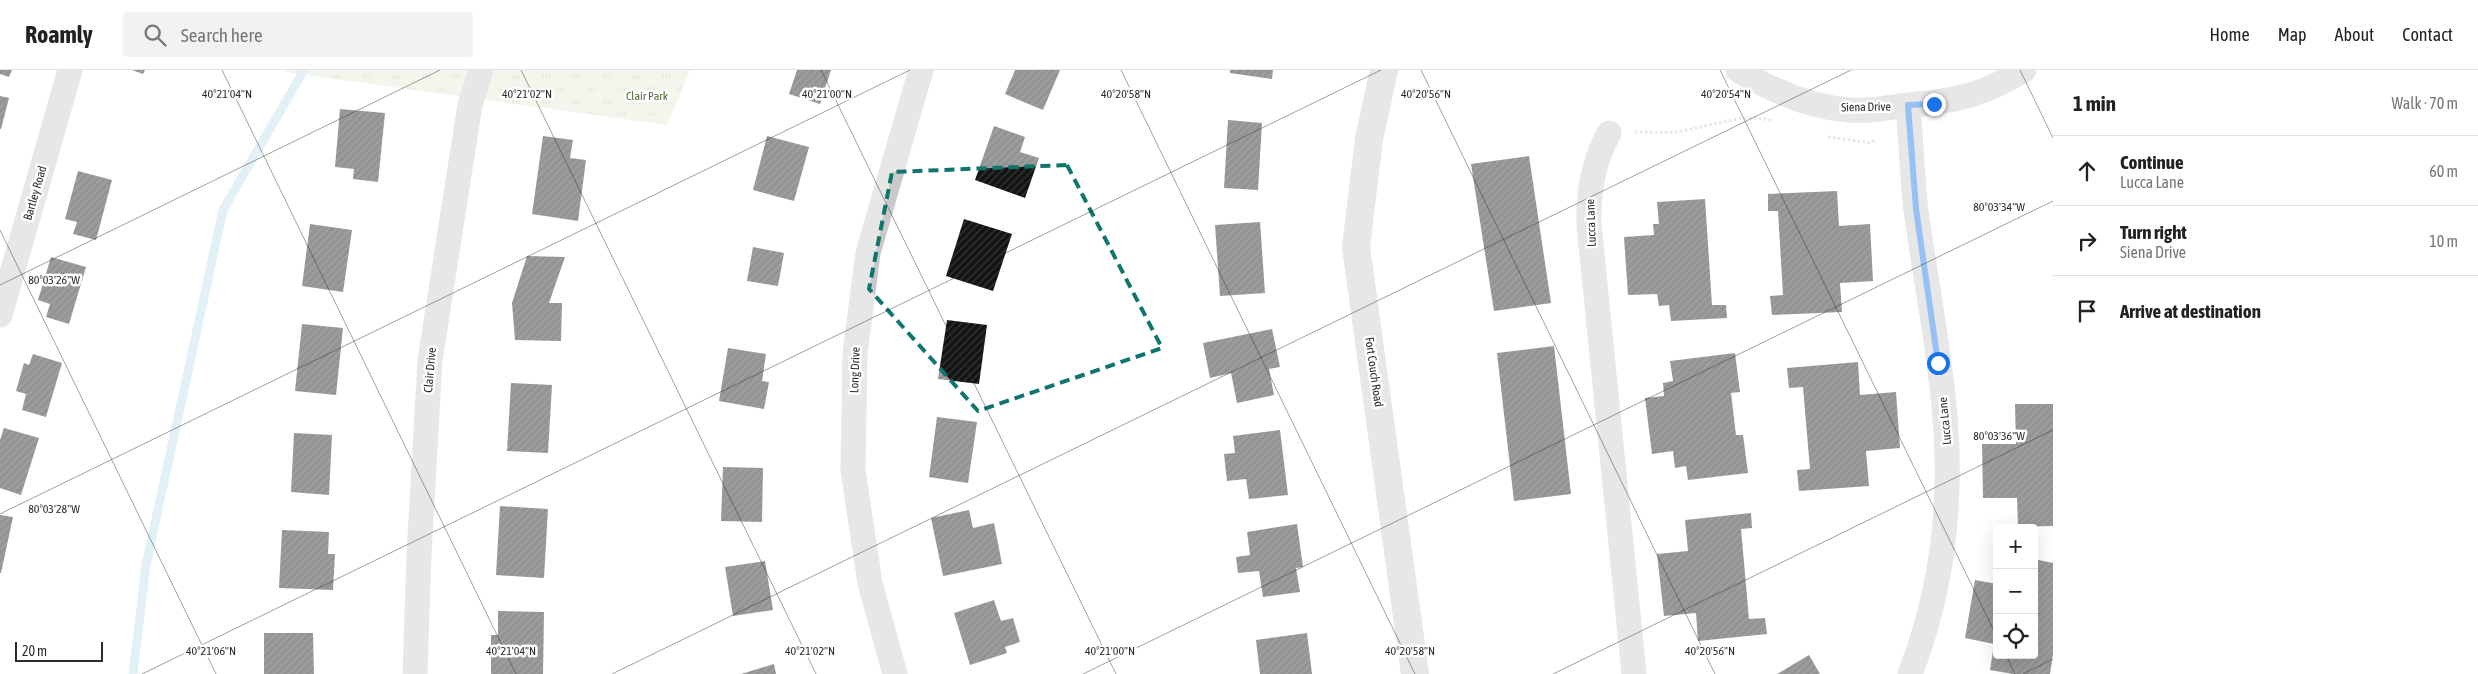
<!DOCTYPE html>
<html lang="en">
<head>
<meta charset="utf-8">
<style>
  body { margin:0; font-family:"Asap Condensed",sans-serif; background:#f2f2f2; color:#222 }
  .controls { position:absolute; right:15px; bottom:15px; display:grid; overflow:hidden; border-radius:5px; box-shadow:0 5px 20px #0002 }
  .controls button { width:45px; height:45px; display:grid; place-items:center; padding:0; border:0; border-bottom:1px solid #e0e0e0; background:#fff; color:#222; font:25px sans-serif }
  .scale { position:absolute; left:15px; bottom:12px; width:88px; box-sizing:border-box; padding-left:5px; border:2px solid #2c2c2c; border-top:0; font-size:14px; line-height:18px; white-space:nowrap; color:#2c2c2c; -webkit-text-stroke:4px #fff; paint-order:stroke }
  .stop { position:absolute; width:15px; height:15px; margin:-11px; border:4px solid #1a73e8; border-radius:50%; background:#fff }
  .stop.end { background:#1a73e8; border-color:#fff; box-shadow:0 1px 5px #0008 }
  .list { margin:0; padding:0; list-style:none }
  h2 { display:flex; justify-content:space-between; align-items:center; height:65px; margin:0; padding:0 20px; font-size:21px }
  h2 small { font-size:16px; font-weight:400; color:#767676 }
  .list li { display:grid; grid-template-columns:32px 1fr auto; gap:15px; align-items:center; box-sizing:border-box; height:70px; padding:0 20px; border-top:1px solid #e0e0e0 }
  .list b { display:block; font-size:19px; white-space:nowrap }
  .list p { margin:0; font-size:16px; white-space:nowrap; color:#767676 }
  .list em { font-size:16px; font-style:normal; color:#767676 }
  .icon { flex:none; width:28px; height:28px; fill:none; stroke:currentColor; stroke-width:2; stroke-linecap:round; stroke-linejoin:round }
  .map { position:relative; flex:none; width:2053px; height:604px; overflow:hidden }
  header { display:flex; align-items:center; gap:30px; box-sizing:border-box; height:70px; padding:0 25px; background:#fff; border-bottom:1px solid #e0e0e0 }
  header strong { font-size:24px }
  nav { display:flex; gap:28px; margin-inline-start:auto; font-size:18px }
  .search { width:350px; height:45px; background:#f2f2f2; display:flex; align-items:center; gap:12px; box-sizing:border-box; padding:0 18px; border-radius:5px; color:#767676; font-size:19px }
  main { display:flex }
  aside { flex:1; background:#fff }
  .map>svg:first-child { display:block }
  .grass { fill:url(#grass-tufts) }
  .lines { fill:none; stroke-linecap:round; stroke-linejoin:round }
  .stream { stroke:#c1e1ee; stroke-width:9 }
  .building { fill:url(#building-hatch) }
  .path { stroke:#c9c9c9; stroke-width:3; stroke-dasharray:2.5 2.5; stroke-linecap:butt }
  .minor { stroke:#c9c9c9; stroke-width:25 }
  .tertiary { stroke:#c9c9c9; stroke-width:28 }
  .route { stroke:#1a73e8; stroke-width:6 }
  .marked { fill:none; stroke:#0f766e; stroke-width:4; stroke-dasharray:10 6; stroke-linejoin:round }
  .ticks { fill:none; stroke:#2c2c2c; stroke-width:1; stroke-opacity:0.45 }
  .labels { text-anchor:middle; dominant-baseline:central; stroke-width:5; stroke-linejoin:round; paint-order:stroke }
  .park-label { font-size:12px; fill:#546b35; stroke:#fff }
  .street-label { font-size:12px; fill:#2c2c2c; stroke:#fff }
  .ticks-label { font-size:12px; text-anchor:middle; fill:#2c2c2c; stroke:#fff; stroke-width:5; stroke-linejoin:round; paint-order:stroke }
</style>
</head>
<body>
<header>
<strong>Roamly</strong>
<div class="search"><svg class="icon" aria-label="search" viewBox="0 0 24 24"><circle cx="10" cy="10" r="6"/><path d="M15 15l6 6"/></svg>Search here</div>
<nav><a>Home</a><a>Map</a><a>About</a><a>Contact</a></nav>
</header>
<main>
<div class="map">
<svg width="2053" height="604" viewBox="0 0 2053 604">
  <defs>
    <pattern id="grass-tufts" width="24" height="20" patternUnits="userSpaceOnUse" patternTransform="scale(1.25)"><rect width="24" height="20" fill="#e4ecd7"/><path d="M3 7l-1-3M5 7V3M7 7l1-3M15 17l-1-3M17 17v-4M19 17l1-3" fill="none" stroke="#c4cbb9"/></pattern>
    <pattern id="building-hatch" width="6" height="6" patternUnits="userSpaceOnUse" patternTransform="scale(1.25)"><rect width="6" height="6" fill="#131313"/><path d="M-1 1l2-2M0 6l6-6M5 7l2-2" fill="none" stroke="#363636"/></pattern>
  </defs>
  <rect width="100%" height="100%" fill="#fff"/>
  <polygon class="grass" points="285,0 690,0 667,55 285,2"/>
  <g class="lines">
    <polyline class="stream" points="133,604 146,495 223,140 304,0"/>
  </g>
  <g class="building">
    <polygon points="0,0 12,0 9,7 0,4"/>
    <polygon points="132,0 145,0 143,4"/>
    <polygon points="797,0 831,0 820,34 789,24"/>
    <polygon points="1015,0 1060,0 1043,40 1005,24"/>
    <polygon points="1230,0 1273,0 1272,9 1230,3"/>
    <polygon points="0,26 9,28 1,59 0,59"/>
    <polygon points="340,39 385,43 378,112 353,109 354,99 335,97"/>
    <polygon points="1228,50 1262,53 1258,120 1224,118"/>
    <polygon points="994,56 1025,67 1020,82 1039,88 1025,128 975,110"/>
    <polygon points="543,66 573,70 570,88 586,90 578,151 532,144"/>
    <polygon points="767,66 809,77 794,131 753,120"/>
    <polygon points="1529,86 1551,233 1494,241 1471,94"/>
    <polygon points="78,101 112,110 96,170 73,164 77,152 65,149"/>
    <polygon points="1837,121 1839,156 1870,154 1873,211 1840,213 1842,242 1772,245 1770,226 1783,225 1778,141 1768,141 1768,124"/>
    <polygon points="1705,129 1712,235 1726,235 1727,248 1671,251 1669,235 1659,236 1657,224 1628,225 1624,167 1654,165 1653,154 1659,154 1657,132"/>
    <polygon points="964,149 1012,164 993,221 946,206"/>
    <polygon points="1260,152 1265,223 1220,226 1215,155"/>
    <polygon points="310,154 352,160 343,222 302,216"/>
    <polygon points="753,177 784,183 778,216 747,211"/>
    <polygon points="527,186 565,187 549,233 562,233 561,271 515,270 512,233"/>
    <polygon points="51,187 86,197 69,254 46,247 50,234 38,230"/>
    <polygon points="947,250 987,255 979,314 938,309"/>
    <polygon points="302,254 343,258 336,325 295,321"/>
    <polygon points="1272,259 1280,297 1269,299 1274,325 1237,333 1231,303 1210,308 1203,273"/>
    <polygon points="1554,276 1571,424 1514,431 1497,283"/>
    <polygon points="728,278 766,284 762,311 769,312 764,339 719,331"/>
    <polygon points="1735,283 1740,322 1731,323 1736,365 1743,365 1748,403 1688,410 1686,396 1675,398 1673,381 1652,384 1645,328 1664,326 1663,313 1673,311 1670,291"/>
    <polygon points="33,284 62,293 46,347 22,340 26,324 16,321 24,293 29,295"/>
    <polygon points="1858,292 1860,325 1896,322 1900,378 1866,381 1869,416 1799,421 1797,400 1810,399 1803,317 1789,318 1787,298"/>
    <polygon points="511,313 552,315 548,383 507,381"/>
    <polygon points="2015,334 2053,334 2053,456 2018,457 2017,428 1983,428 1982,374 2016,374"/>
    <polygon points="937,347 977,352 968,413 929,407"/>
    <polygon points="4,358 39,368 21,425 0,418 0,370"/>
    <polygon points="1280,360 1288,425 1249,429 1246,409 1227,411 1224,384 1235,383 1233,366"/>
    <polygon points="294,363 332,365 329,425 291,422"/>
    <polygon points="723,397 763,398 762,452 721,451"/>
    <polygon points="500,436 548,439 544,508 496,505"/>
    <polygon points="969,440 973,458 994,453 1002,494 943,506 931,448"/>
    <polygon points="1751,443 1752,458 1741,459 1749,549 1765,548 1767,564 1698,571 1696,543 1664,546 1657,484 1688,481 1685,450"/>
    <polygon points="0,445 13,447 1,503 0,503"/>
    <polygon points="1297,454 1303,497 1296,498 1300,522 1263,527 1259,501 1238,503 1236,487 1250,485 1247,462"/>
    <polygon points="282,460 329,462 328,484 335,484 333,520 279,518"/>
    <polygon points="2034,489 2053,493 2053,584 2050,604 2013,604 1990,600 1994,574 1965,568 1975,510 1997,514 1997,585 2034,585"/>
    <polygon points="765,491 773,540 733,546 725,497"/>
    <polygon points="994,530 1001,551 1013,548 1020,572 1005,577 1007,583 970,595 954,543"/>
    <polygon points="498,541 544,542 543,604 491,604 491,565 498,565"/>
    <polygon points="264,563 313,563 314,604 264,604"/>
    <polygon points="1307,563 1312,604 1260,604 1256,570"/>
    <polygon points="1809,585 1820,604 1777,604"/>
    <polygon points="774,594 776,604 741,604"/>
  </g>
  <g class="lines">
    <g class="path">
      <path d="M1635 62C1648 62 1661 63 1674 62 1706 59 1741 41 1772 51"/>
      <polyline points="1828,67 1871,73 1874,70"/>
    </g>
    <g class="minor">
      <path d="M1738 0C1771 20 1809 37 1848 40 1868 42 1889 37 1909 35 1955 31 1984 25 2024 0"/>
      <path d="M1908 35C1911 71 1912 106 1916 141 1925 206 1938 271 1944 336 1953 427 1943 519 1910 604"/>
      <path d="M1609 63C1593 92 1588 122 1589 155L1634 604"/>
      <polyline points="0,245 70,0"/>
      <polyline points="415,604 419,484 430,290 470,35 481,0"/>
      <polyline points="895,604 870,513 853,400 855,284 868,183 921,0"/>
    </g>
    <polyline class="tertiary" points="1384,0 1369,69 1356,177 1415,604"/>
  </g>
  <g class="lines">
    <polyline class="route" points="1934,34 1908,35 1916,139 1938,293"/>
  </g>
  <path d="M0 0H2053V604H0ZM1067 95 1162 278 978 341 869 219 892 102Z" fill="#fff" fill-opacity=".55" fill-rule="evenodd"/>
  <path class="marked" d="M1067 95 1162 278 978 341 869 219 892 102Z"/>
  <path class="ticks" d="M222 0 516 604M521 0 816 604M821 0 1116 604M1121 0 1415 604M1421 0 1715 604M1720 0 1997 567M2020 0 2053 68M0 160 216 604M0 215 440 0M0 444 910 0M2006 585 2015 604M142 604 1381 0M612 604 1851 0M1083 604 2053 131M1553 604 2053 360M2023 604 2053 589"/>
  <g class="labels">
    <g class="park-label">
      <text x="647" y="26">Clair Park</text>
    </g>
    <g class="street-label">
      <text transform="translate(1866 37) rotate(-1)">Siena Drive</text>
      <text transform="translate(35 123) rotate(-74)">Bartley Road</text>
      <text transform="translate(1591 153) rotate(-92)">Lucca Lane</text>
      <text transform="translate(430 300) rotate(-85)">Clair Drive</text>
      <text transform="translate(855 300) rotate(-88)">Long Drive</text>
      <text transform="translate(1374 302) rotate(82)">Fort Couch Road</text>
      <text transform="translate(1945 351) rotate(-95)">Lucca Lane</text>
    </g>
  </g>
  <g class="ticks-label">
    <text x="227" y="28">40°21'04"N</text>
    <text x="527" y="28">40°21'02"N</text>
    <text x="827" y="28">40°21'00"N</text>
    <text x="1126" y="28">40°20'58"N</text>
    <text x="1426" y="28">40°20'56"N</text>
    <text x="1726" y="28">40°20'54"N</text>
    <text x="1999" y="141">80°03'34"W</text>
    <text x="54" y="214">80°03'26"W</text>
    <text x="1999" y="370">80°03'36"W</text>
    <text x="54" y="443">80°03'28"W</text>
    <text x="211" y="585">40°21'06"N</text>
    <text x="511" y="585">40°21'04"N</text>
    <text x="810" y="585">40°21'02"N</text>
    <text x="1110" y="585">40°21'00"N</text>
    <text x="1410" y="585">40°20'58"N</text>
    <text x="1710" y="585">40°20'56"N</text>
  </g>
</svg>
<div class="controls">
<button>+</button>
<button>−</button>
<button><svg class="icon" aria-label="locate" viewBox="0 0 24 24"><circle cx="12" cy="12" r="6"/><path d="M12 2v4M12 18v4M2 12h4M18 12h4"/></svg></button>
</div>
<div class="scale">20 m</div>
<div class="stop" style="left:1938px;top:293px"></div>
<div class="stop end" style="left:1934px;top:34px"></div>
</div>
<aside>
<h2>1 min<small>Walk · 70 m</small></h2>
<ul class="list">
<li><svg class="icon" aria-label="ahead" viewBox="0 0 24 24"><path d="M12 20V5M6 11l6-6 6 6"/></svg><div><b>Continue</b><p>Lucca Lane</p></div><em>60 m</em></li>
<li><svg class="icon" aria-label="right" viewBox="0 0 24 24"><path d="M7 20v-9h11M14 6l5 5-5 5"/></svg><div><b>Turn right</b><p>Siena Drive</p></div><em>10 m</em></li>
<li><svg class="icon" aria-label="arrive" viewBox="0 0 24 24"><path d="M6 21V4h12l-3 4 3 4H6"/></svg><div><b>Arrive at destination</b></div></li>
</ul>
</aside>
</main>
</body>
</html>
